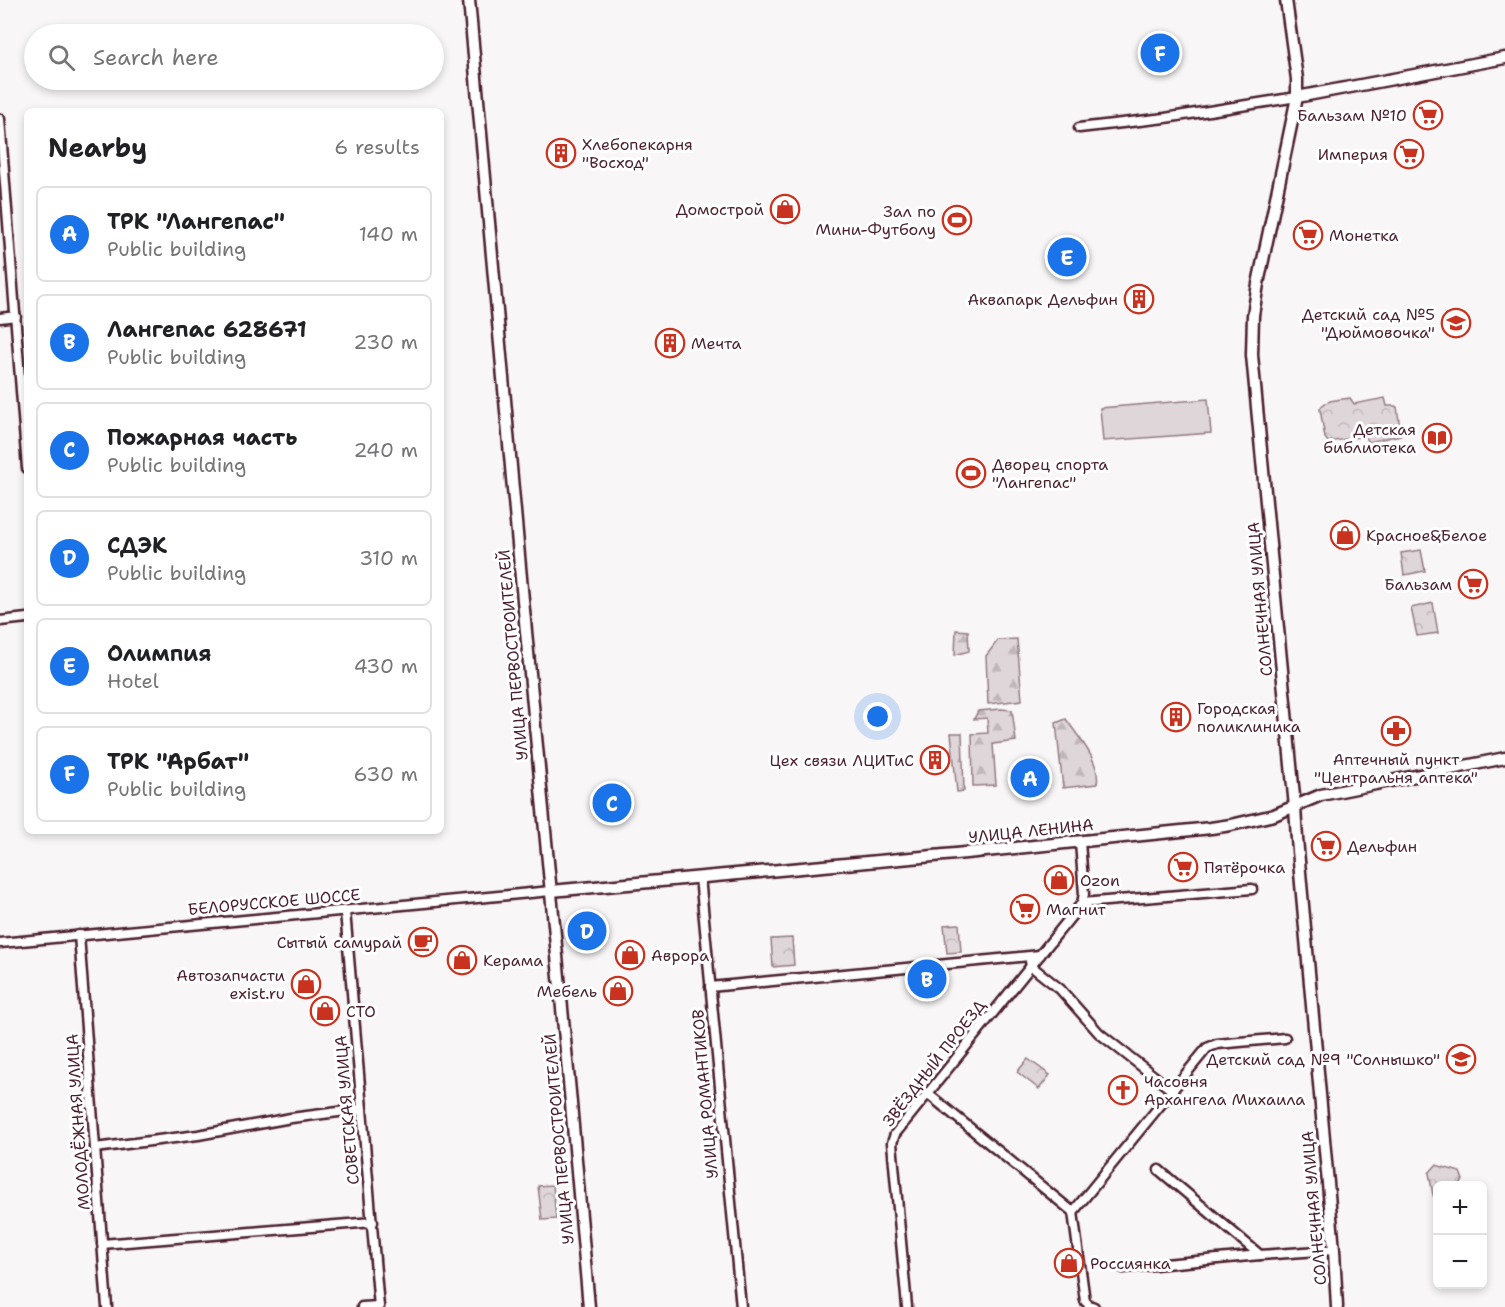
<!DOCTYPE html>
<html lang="en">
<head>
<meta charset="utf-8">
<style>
  body { margin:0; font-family:"Shantell Sans",sans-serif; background:#f6f6f6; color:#202124 }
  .controls { position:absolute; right:18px; bottom:18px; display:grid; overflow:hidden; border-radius:9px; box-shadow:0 3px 9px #0003 }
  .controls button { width:54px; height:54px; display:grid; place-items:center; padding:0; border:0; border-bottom:2px solid #e0e0e0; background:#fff; color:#202124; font:30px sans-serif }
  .you { position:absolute; left:878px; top:717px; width:21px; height:21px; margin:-15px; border:4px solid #fff; border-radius:50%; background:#1a73e8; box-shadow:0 0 0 9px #1a73e833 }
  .badge { display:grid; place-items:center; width:39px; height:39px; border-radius:50%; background:#1a73e8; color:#fff; font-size:20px; font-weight:700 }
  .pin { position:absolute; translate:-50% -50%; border:3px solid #fff; box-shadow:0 2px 6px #0006 }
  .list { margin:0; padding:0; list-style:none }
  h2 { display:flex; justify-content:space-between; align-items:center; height:78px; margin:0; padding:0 24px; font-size:26px }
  h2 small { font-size:20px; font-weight:400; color:#757577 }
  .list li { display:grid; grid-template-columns:39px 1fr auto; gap:18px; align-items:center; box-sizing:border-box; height:96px; margin:0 12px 12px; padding:0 12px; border:2px solid #e0e0e0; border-radius:9px }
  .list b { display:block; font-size:22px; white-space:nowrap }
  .list p { margin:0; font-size:20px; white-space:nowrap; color:#757577 }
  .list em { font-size:20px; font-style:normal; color:#757577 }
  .icon { flex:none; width:33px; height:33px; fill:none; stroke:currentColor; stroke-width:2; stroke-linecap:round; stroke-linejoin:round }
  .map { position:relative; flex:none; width:1505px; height:1307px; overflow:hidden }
  .search { position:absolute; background:#fff; box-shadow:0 3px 9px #0003; left:24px; top:24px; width:420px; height:66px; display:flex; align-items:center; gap:15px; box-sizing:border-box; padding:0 21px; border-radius:33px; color:#757577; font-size:22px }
  .panel { position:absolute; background:#fff; box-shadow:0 3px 9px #0003; left:24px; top:108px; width:420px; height:726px; border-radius:9px }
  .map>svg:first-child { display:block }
  .green { fill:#ded6d9; stroke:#947a82; stroke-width:1.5 }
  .forest { fill:url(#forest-firs); stroke:#947a82; stroke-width:1.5 }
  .park { fill:url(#park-crowns); stroke:#947a82; stroke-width:1.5 }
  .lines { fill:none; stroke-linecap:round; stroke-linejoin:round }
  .minor-casing { stroke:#4a1f2b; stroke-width:13 }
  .tertiary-casing { stroke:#4a1f2b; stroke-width:15 }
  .minor { stroke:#fff; stroke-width:8 }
  .tertiary { stroke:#fff; stroke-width:10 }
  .labels { text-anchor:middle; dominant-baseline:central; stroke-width:6; stroke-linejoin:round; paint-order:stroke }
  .poi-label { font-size:16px; fill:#4a1f2b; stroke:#fff; text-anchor:start }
  .street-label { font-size:16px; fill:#4a1f2b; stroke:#fff }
</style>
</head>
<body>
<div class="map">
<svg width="1505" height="1307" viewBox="0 0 1505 1307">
  <defs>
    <pattern id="forest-firs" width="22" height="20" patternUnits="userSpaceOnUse" patternTransform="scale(1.5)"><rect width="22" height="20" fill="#ded6d9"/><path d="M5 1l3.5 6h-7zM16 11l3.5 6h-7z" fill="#c0b7ba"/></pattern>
    <pattern id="park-crowns" width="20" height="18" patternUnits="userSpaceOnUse" patternTransform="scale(1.5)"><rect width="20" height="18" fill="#ded6d9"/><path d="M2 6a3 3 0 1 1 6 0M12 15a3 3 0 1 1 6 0" fill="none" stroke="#c0b7ba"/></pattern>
  </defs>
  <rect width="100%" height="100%" fill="#f8f6f7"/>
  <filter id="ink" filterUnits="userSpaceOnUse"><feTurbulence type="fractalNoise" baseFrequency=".0167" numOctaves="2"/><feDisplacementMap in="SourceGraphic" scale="12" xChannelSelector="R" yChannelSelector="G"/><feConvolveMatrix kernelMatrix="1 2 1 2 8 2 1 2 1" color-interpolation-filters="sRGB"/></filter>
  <g filter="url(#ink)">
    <polygon class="green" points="1208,399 1211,433 1103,441 1100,408"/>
    <g class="forest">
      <polygon points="956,630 968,631 969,651 955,655"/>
      <polygon points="1017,639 1022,700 988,704 986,656 998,640"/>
      <polygon points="1001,709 1012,710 1016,741 993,744 996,785 973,786 972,734 988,733 987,718 974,719 978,711"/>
      <path d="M1066 719C1078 737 1101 761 1097 784L1063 788 1056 723Z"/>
      <polygon points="951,733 962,733 964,791 957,792"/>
    </g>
    <g class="park">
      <path d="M1350 398 1354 404 1385 398 1387 406H1395L1397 407 1401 435 1369 442 1365 436 1328 442 1325 438 1320 409C1324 399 1340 400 1350 398Z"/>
      <polygon points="1421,550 1425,571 1404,575 1401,553"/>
      <polygon points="1433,603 1438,633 1417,636 1411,608"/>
      <polygon points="959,924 961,952 947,953 944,925"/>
      <polygon points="792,938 794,965 773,967 771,939"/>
      <polygon points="1028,1059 1050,1075 1039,1089 1017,1072"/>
      <polygon points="1436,1165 1460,1172 1463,1180 1459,1185 1438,1186 1437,1202 1433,1195 1429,1173"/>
      <polygon points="553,1185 556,1219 542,1220 538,1186"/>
    </g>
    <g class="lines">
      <g class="minor-casing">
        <g id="minor">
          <polyline points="0,119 27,468"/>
          <polyline points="1079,128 1165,118 1297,97"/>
          <polyline points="0,318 16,316"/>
          <polyline points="0,621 27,618"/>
          <polyline points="700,877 741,1307"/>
          <polyline points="1082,903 1252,889"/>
          <polyline points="345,911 379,1307"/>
          <polyline points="79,935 107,1307"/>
          <polyline points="0,943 551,891"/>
          <polyline points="1030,961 1031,966 1060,989 1099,1033 1173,1091"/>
          <polyline points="710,987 1040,955"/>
          <polyline points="927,1093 1073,1212"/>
          <polyline points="95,1148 198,1135 291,1118 362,1109"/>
          <polyline points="1159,1170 1260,1255 1334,1250"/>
          <polyline points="102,1244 373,1222"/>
          <polyline points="1123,1268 1260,1255"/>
          <polyline points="362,1307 379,1306"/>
          <polyline points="907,1307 892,1143 895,1134 1082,903 1084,894 1080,842"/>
          <polyline points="1094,1307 1089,1305 1085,1301 1073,1212 1207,1048 1217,1044 1285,1038"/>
        </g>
      </g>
      <g class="tertiary-casing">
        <g id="tertiary">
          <polyline points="469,0 523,600 570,1092 589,1307"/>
          <polyline points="1286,0 1297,79 1297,97 1258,284 1253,315 1252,355 1295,807 1297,839 1334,1250 1337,1307"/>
          <polyline points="1297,97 1505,58"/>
          <polyline points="551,891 966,853 1211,828 1231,825 1274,815 1321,795 1505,758"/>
        </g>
      </g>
      <use href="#minor" class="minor"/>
      <use href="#tertiary" class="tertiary"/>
    </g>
  </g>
  <defs>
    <g id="supermarket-ring" transform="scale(1.5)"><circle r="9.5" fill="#fff" stroke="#c8321e" stroke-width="1.5"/><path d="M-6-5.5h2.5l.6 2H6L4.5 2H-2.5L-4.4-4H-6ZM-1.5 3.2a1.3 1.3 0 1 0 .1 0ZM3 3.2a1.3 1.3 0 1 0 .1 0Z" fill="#c8321e"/></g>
    <g id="building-ring" transform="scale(1.5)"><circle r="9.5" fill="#fff" stroke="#c8321e" stroke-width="1.5"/><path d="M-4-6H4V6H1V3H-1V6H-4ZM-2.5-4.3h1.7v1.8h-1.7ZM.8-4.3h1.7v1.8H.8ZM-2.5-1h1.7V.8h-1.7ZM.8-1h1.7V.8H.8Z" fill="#c8321e"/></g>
    <g id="shop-ring" transform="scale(1.5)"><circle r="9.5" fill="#fff" stroke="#c8321e" stroke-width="1.5"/><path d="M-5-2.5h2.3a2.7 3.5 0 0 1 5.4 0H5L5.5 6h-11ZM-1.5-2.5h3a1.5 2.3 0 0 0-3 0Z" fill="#c8321e"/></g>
    <g id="stadium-ring" transform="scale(1.5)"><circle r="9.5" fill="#fff" stroke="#c8321e" stroke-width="1.5"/><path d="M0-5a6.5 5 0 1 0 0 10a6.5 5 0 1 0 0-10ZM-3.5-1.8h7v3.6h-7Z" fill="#c8321e"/></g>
    <g id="school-ring" transform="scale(1.5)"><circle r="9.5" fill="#fff" stroke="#c8321e" stroke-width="1.5"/><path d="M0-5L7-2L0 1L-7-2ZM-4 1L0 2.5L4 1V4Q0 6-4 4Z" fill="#c8321e"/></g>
    <g id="library-ring" transform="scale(1.5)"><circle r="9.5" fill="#fff" stroke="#c8321e" stroke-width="1.5"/><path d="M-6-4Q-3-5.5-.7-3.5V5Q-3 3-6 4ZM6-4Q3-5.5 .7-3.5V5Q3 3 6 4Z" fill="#c8321e"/></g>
    <g id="pharmacy-ring" transform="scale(1.5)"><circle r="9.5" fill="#fff" stroke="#c8321e" stroke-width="1.5"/><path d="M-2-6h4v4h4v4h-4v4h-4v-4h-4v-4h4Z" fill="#c8321e"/></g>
    <g id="cafe-ring" transform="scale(1.5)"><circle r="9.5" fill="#fff" stroke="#c8321e" stroke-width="1.5"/><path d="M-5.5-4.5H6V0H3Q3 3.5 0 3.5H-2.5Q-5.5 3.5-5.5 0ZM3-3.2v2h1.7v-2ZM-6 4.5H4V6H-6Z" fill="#c8321e"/></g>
    <g id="church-ring" transform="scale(1.5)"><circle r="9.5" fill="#fff" stroke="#c8321e" stroke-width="1.5"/><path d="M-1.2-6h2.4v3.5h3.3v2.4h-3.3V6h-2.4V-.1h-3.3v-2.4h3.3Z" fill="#c8321e"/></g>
  </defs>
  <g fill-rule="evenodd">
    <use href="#supermarket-ring" x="1428" y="115"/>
    <use href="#building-ring" x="561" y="153"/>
    <use href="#supermarket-ring" x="1409" y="154"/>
    <use href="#shop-ring" x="785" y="209"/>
    <use href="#stadium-ring" x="957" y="220"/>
    <use href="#supermarket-ring" x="1308" y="235"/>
    <use href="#building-ring" x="1139" y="299"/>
    <use href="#school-ring" x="1456" y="323"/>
    <use href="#building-ring" x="670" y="343"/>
    <use href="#library-ring" x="1437" y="438"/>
    <use href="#stadium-ring" x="971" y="473"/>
    <use href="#shop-ring" x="1345" y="535"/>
    <use href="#supermarket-ring" x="1473" y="584"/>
    <use href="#building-ring" x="1176" y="717"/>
    <use href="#pharmacy-ring" x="1396" y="731"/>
    <use href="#building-ring" x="935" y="760"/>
    <use href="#supermarket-ring" x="1326" y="846"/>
    <use href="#supermarket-ring" x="1183" y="867"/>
    <use href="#shop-ring" x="1059" y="880"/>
    <use href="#supermarket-ring" x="1025" y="909"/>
    <use href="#cafe-ring" x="423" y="942"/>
    <use href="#shop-ring" x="630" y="955"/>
    <use href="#shop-ring" x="462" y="960"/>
    <use href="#shop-ring" x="306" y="984"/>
    <use href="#shop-ring" x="618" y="991"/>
    <use href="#shop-ring" x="325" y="1011"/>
    <use href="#school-ring" x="1461" y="1059"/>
    <use href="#church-ring" x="1123" y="1090"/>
    <use href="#shop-ring" x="1069" y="1263"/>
  </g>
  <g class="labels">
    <g class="poi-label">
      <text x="1407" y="115" text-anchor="end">Бальзам №10</text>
      <text x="582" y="144">Хлебопекарня<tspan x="582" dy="18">"Восход"</tspan></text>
      <text x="1388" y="154" text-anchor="end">Империя</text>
      <text x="764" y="209" text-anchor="end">Домострой</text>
      <text x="936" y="211" text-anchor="end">Зал по<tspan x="936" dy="18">Мини-Футболу</tspan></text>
      <text x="1329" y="235">Монетка</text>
      <text x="1118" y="299" text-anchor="end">Аквапарк Дельфин</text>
      <text x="1435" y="314" text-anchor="end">Детский сад №5<tspan x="1435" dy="18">"Дюймовочка"</tspan></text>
      <text x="691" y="343">Мечта</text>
      <text x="1416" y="429" text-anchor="end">Детская<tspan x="1416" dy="18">библиотека</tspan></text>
      <text x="992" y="464">Дворец спорта<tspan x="992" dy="18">"Лангепас"</tspan></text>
      <text x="1366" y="535">Красное&amp;Белое</text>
      <text x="1452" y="584" text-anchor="end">Бальзам</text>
      <text x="1197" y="708">Городская<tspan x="1197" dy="18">поликлиника</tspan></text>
      <text x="1396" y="759" text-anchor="middle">Аптечный пункт<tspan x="1396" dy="18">"Центральня аптека"</tspan></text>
      <text x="914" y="760" text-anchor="end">Цех связи ЛЦИТиС</text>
      <text x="1347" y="846">Дельфин</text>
      <text x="1204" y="867">Пятёрочка</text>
      <text x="1080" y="880">Ozon</text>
      <text x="1046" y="909">Магнит</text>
      <text x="402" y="942" text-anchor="end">Сытый самурай</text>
      <text x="651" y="955">Аврора</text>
      <text x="483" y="960">Керама</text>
      <text x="285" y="975" text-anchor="end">Автозапчасти<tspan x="285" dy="18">exist.ru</tspan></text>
      <text x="597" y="991" text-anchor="end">Мебель</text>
      <text x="346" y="1011">СТО</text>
      <text x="1440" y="1059" text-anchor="end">Детский сад №9 "Солнышко"</text>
      <text x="1144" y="1081">Часовня<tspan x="1144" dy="18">Архангела Михаила</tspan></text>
      <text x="1090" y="1263">Россиянка</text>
    </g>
    <g class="street-label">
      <text transform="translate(1260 599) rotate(-95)">СОЛНЕЧНАЯ УЛИЦА</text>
      <text transform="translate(513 655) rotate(-95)">УЛИЦА ПЕРВОСТРОИТЕЛЕЙ</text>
      <text transform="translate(1031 831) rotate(-6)">УЛИЦА ЛЕНИНА</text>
      <text transform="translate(274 902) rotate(-5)">БЕЛОРУССКОЕ ШОССЕ</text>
      <text transform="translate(934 1063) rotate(-52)">ЗВЁЗДНЫЙ ПРОЕЗД</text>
      <text transform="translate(705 1094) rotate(-95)">УЛИЦА РОМАНТИКОВ</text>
      <text transform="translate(347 1110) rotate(-95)">СОВЕТСКАЯ УЛИЦА</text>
      <text transform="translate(78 1122) rotate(-94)">МОЛОДЁЖНАЯ УЛИЦА</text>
      <text transform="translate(559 1139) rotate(-95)">УЛИЦА ПЕРВОСТРОИТЕЛЕЙ</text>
      <text transform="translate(1314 1208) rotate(-95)">СОЛНЕЧНАЯ УЛИЦА</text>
    </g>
  </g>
</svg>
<div class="controls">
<button>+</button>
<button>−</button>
</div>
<div class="you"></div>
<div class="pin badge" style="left:1030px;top:778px">A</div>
<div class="pin badge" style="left:927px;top:979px">B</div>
<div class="pin badge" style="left:612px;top:803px">C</div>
<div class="pin badge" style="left:587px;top:931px">D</div>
<div class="pin badge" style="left:1067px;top:257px">E</div>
<div class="pin badge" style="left:1160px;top:53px">F</div>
<div class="search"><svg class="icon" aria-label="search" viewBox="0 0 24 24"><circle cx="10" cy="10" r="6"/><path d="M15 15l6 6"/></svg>Search here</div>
<section class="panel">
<h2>Nearby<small>6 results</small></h2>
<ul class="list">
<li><span class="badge">A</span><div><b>ТРК &quot;Лангепас&quot;</b><p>Public building</p></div><em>140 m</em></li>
<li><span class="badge">B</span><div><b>Лангепас 628671</b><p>Public building</p></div><em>230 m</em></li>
<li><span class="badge">C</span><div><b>Пожарная часть</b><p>Public building</p></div><em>240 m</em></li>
<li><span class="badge">D</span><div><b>СДЭК</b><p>Public building</p></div><em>310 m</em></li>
<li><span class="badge">E</span><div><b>Олимпия</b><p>Hotel</p></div><em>430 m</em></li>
<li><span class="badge">F</span><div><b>ТРК &quot;Арбат&quot;</b><p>Public building</p></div><em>630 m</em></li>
</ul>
</section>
</div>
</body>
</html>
